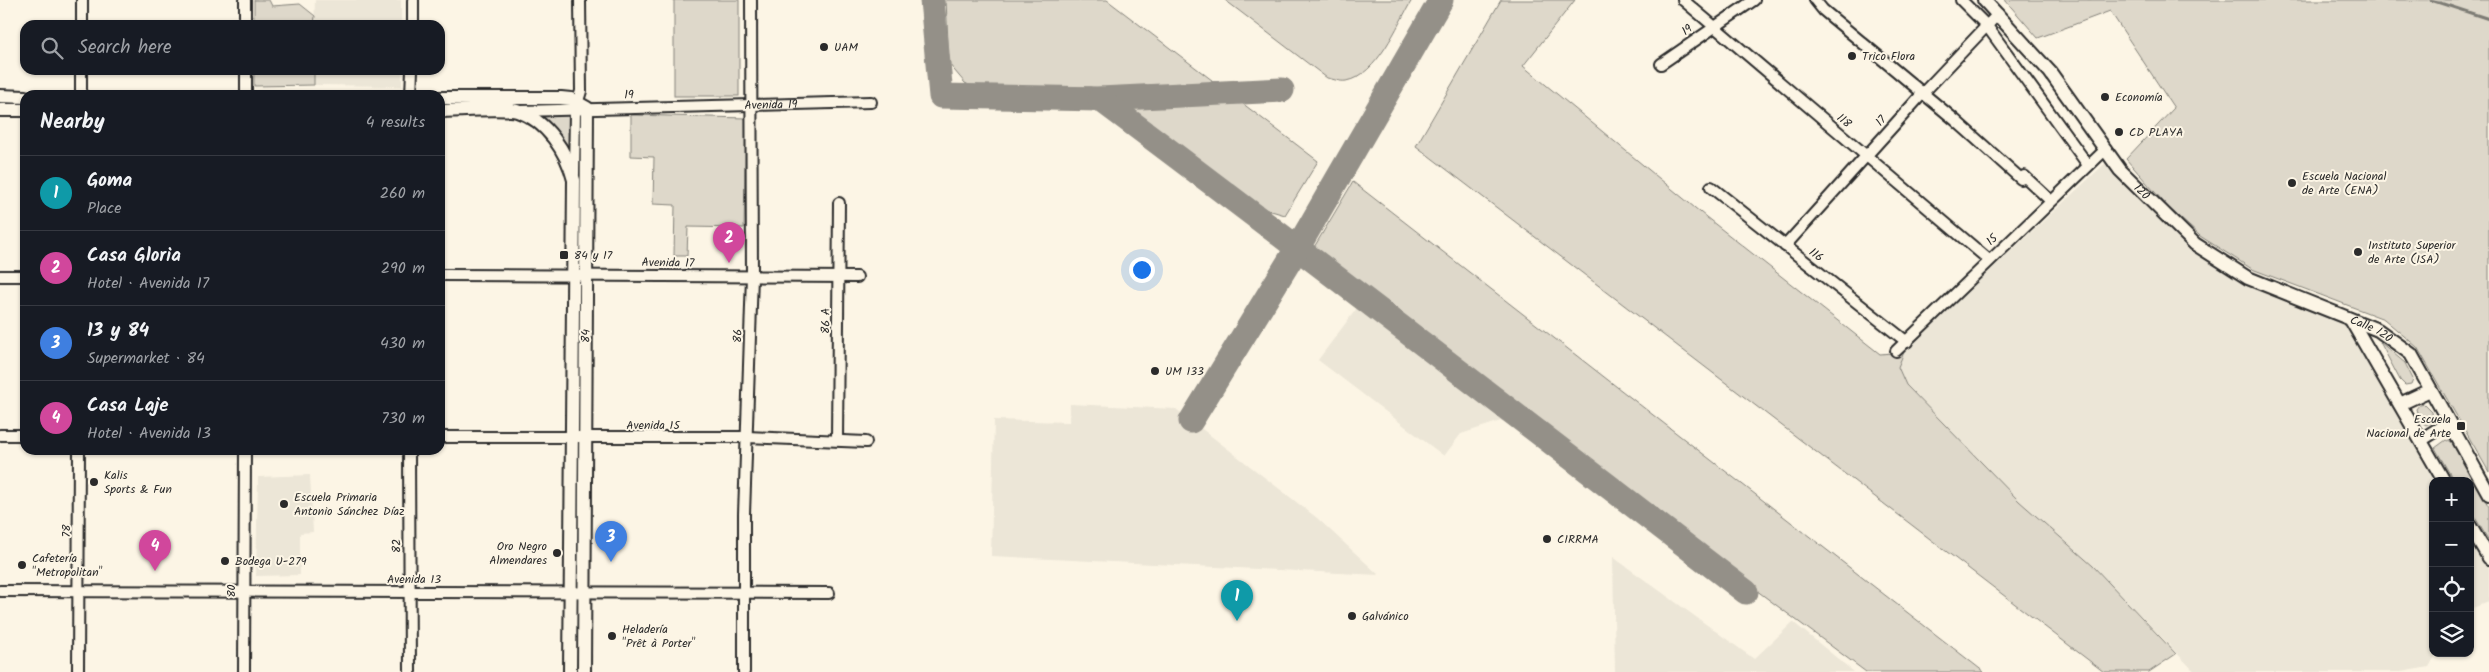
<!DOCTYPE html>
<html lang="en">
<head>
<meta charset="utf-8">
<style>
  body { margin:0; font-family:Kalam,sans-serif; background:#242831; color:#f1f3f6 }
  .controls { position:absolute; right:15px; bottom:15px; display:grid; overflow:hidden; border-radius:10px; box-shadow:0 1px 4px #0004 }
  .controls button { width:45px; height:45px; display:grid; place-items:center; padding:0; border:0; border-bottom:1px solid #363941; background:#171b24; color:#f1f3f6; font:25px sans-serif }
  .you { position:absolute; left:1141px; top:269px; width:18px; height:18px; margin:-12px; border:4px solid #fff; border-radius:50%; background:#1a73e8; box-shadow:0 0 0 8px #1a73e833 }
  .badge { display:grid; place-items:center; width:32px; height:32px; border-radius:50%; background:#d93025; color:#fff; font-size:16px; font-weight:700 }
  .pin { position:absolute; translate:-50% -41px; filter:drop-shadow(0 1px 2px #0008) }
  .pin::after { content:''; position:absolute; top:26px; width:18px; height:15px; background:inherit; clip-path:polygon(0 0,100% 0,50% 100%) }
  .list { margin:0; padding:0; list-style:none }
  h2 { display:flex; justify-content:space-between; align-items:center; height:65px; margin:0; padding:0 20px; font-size:21px }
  h2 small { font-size:16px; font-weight:400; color:#9ea1a6 }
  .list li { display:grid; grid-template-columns:32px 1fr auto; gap:15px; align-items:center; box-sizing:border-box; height:75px; padding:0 20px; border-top:1px solid #363941 }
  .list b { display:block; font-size:19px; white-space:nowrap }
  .list p { margin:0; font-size:16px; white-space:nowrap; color:#9ea1a6 }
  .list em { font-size:16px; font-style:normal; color:#9ea1a6 }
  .icon { flex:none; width:28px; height:28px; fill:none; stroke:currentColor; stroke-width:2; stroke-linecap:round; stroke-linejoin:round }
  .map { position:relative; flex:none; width:2489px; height:672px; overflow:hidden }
  .search { position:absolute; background:#171b24; box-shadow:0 1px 4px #0004; left:20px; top:20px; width:425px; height:55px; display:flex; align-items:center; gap:12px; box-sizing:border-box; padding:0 18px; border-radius:15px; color:#9ea1a6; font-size:19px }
  .panel { position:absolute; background:#171b24; box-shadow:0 1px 4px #0004; left:20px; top:90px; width:425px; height:365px; border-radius:15px }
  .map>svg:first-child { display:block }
  .built { fill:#ece6d7 }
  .green { fill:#ded8ca; stroke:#84827a }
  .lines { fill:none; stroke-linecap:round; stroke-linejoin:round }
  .stream { stroke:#7d7b74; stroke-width:3 }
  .taxiway { stroke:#949088; stroke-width:25 }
  .minor-casing { stroke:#2b2b2b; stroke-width:14 }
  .major-casing { stroke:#2b2b2b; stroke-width:16 }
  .minor { stroke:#fcf5e5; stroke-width:10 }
  .major { stroke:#fcf5e5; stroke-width:12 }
  .poi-dot { fill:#2b2b2b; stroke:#fcf5e5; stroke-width:2 }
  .labels { text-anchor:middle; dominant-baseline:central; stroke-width:4; stroke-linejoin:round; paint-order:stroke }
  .street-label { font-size:12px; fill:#2b2b2b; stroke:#fcf5e5 }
  .poi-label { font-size:12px; fill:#2b2b2b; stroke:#fcf5e5; text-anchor:start }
</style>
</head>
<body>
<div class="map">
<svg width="2489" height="672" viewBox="0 0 2489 672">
  <rect width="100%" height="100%" fill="#fcf5e5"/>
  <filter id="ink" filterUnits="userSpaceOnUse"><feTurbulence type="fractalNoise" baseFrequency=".02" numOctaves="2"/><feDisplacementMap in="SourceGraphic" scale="10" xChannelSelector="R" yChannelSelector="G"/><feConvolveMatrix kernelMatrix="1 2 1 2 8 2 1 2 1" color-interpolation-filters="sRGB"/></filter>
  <g filter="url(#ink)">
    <g class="built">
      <polygon points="315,0 401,0 401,25 314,25"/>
      <polygon points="314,70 402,70 402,86 314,85"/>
      <polygon points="2112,157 2195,244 2248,278 2351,320 2444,481 2433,481 2433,653 2437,653 2429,667 2401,672 2195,672 2093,566 2019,501 1906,385 1898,367 1904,351"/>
      <polygon points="1363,300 1516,416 1461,434 1444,456 1318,360"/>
      <polygon points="1070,404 1176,409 1317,518 1379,575 991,556 994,420 1069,422"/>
      <polygon points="310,475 313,532 300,533 300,575 256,576 258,477"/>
      <polygon points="2470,526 2489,558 2489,602 2470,609"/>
      <polygon points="1613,557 1754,659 1793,622 1854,672 1615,672"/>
    </g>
    <g class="green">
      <polygon points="254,0 269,0 272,6 300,4 315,16 314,25 254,25"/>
      <rect x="674" y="0" width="65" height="96"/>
      <polygon points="946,0 1107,0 1318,161 1285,215 1254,206 1091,87 977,89 965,83 949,64"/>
      <path d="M1225 0H1412C1397 25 1378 75 1346 81 1340 82 1333 79 1327 78Z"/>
      <polygon points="1501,0 1575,0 1523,66 1706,217 1880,354 1904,352 1898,367 1906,385 2019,501 2093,566 2176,654 2149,672 2104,672 1416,146"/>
      <polygon points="2005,0 2489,0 2489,472 2417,347 2384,319 2252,269 2200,236 2168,207 2126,159 2174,108 2110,11 2038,38"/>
      <polygon points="254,70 314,70 314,85 254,86"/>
      <polygon points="517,111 575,111 572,175 561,149"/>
      <polygon points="631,115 746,118 744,228 688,227 687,256 674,256 675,205 653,204 654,157 631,156"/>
      <polygon points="1353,182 1984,672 1866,672 1615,485 1313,249"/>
      <polygon points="2380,342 2405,363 2413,379 2411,384 2405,385 2400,380"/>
      <polygon points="2424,404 2432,412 2433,421 2426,425 2420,421 2416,409 2419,405"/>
      <polygon points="2446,440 2454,444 2489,507 2489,541 2470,509 2470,481 2454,481 2435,448"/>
      <polygon points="578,447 580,448 579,589 576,589"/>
      <polygon points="576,601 579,602 579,672 576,672"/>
    </g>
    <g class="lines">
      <polyline class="stream" points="2431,0 2489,19"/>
      <g class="taxiway">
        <polyline points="932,0 941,96 1100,99 1282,90"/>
        <path d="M1100 99C1317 261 1531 427 1746 592"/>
        <polyline points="1191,421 1298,247 1441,0"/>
      </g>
      <g class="minor-casing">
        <g id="minor">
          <polyline points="245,0 245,25"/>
          <polyline points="1683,0 1989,260"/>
          <polyline points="1815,0 1823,10 1955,120 2021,179 2024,176 2051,201"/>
          <polyline points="1961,0 1987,26 2088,165"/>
          <polyline points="82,25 82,0"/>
          <polyline points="413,25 413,0"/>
          <polyline points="1661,64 1754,0"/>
          <polyline points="246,70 246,95"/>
          <polyline points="81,95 81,70"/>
          <polyline points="411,95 412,70"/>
          <path id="s1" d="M520 111 871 102"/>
          <polyline points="574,174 575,111 581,91 580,0"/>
          <polyline points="1711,187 1907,342"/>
          <polyline points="1785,246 1923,93 1998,14"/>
          <polyline points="440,275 857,277"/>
          <polyline points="0,276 25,276"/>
          <polyline points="1896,351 2106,149"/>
          <polyline points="0,435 25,435"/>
          <polyline points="440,437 747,437 866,442"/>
          <polyline points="837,440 839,203"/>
          <polyline points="409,450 410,672"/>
          <polyline points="0,591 829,593"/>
          <polyline points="78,672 79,450"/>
          <polyline points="244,672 245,450"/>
          <polyline points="744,672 744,514 752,276 751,0"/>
        </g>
      </g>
      <g class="major-casing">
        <g id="major">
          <path id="s2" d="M1984 0 2050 72 2120 170 2195 244 2248 278 2378 330 2411 354 2489 494"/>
          <polyline points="0,96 25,97"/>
          <polyline points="440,98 561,98 571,99 587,108 584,672"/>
          <polyline points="0,110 25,110"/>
          <path d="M440 111C457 111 503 107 517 111 547 120 567 153 574 180L570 672"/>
          <polyline points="2351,320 2444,481"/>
          <polyline points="2400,404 2430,390"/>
          <polyline points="2421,440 2448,423"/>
          <polyline points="2470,526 2489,558"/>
        </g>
      </g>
      <use href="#minor" class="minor"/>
      <use href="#major" class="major"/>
    </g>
  </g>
  <g class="poi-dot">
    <circle cx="824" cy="47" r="5"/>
    <circle cx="1852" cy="56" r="5"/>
    <circle cx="2105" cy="97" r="5"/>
    <circle cx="2119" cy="132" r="5"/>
    <circle cx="2292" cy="183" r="5"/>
    <circle cx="2358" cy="252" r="5"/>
    <rect x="559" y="250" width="10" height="10" rx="2.5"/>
    <circle cx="1155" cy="371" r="5"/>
    <rect x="2456" y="421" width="10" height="10" rx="2.5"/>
    <circle cx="94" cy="482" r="5"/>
    <circle cx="284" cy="504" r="5"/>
    <circle cx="1547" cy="539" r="5"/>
    <circle cx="557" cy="553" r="5"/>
    <circle cx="225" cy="561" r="5"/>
    <circle cx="22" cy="565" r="5"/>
    <circle cx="1352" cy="616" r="5"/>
    <circle cx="612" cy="636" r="5"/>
  </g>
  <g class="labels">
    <g class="street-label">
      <text transform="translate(1687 30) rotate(-36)">19</text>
      <text transform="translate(629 95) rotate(-1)">19</text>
      <text stroke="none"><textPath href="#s1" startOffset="251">Avenida 19</textPath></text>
      <text transform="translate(1844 121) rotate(40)">118</text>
      <text transform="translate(1881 121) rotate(-48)">17</text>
      <text stroke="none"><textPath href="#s2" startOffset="249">120</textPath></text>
      <text transform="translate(1992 240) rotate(-43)">15</text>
      <text transform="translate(1816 255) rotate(38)">116</text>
      <text transform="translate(668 263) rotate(1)">Avenida 17</text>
      <text transform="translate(826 321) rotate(-89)">86 A</text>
      <text stroke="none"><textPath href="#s2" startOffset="520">Calle 120</textPath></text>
      <text transform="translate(586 336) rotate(-89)">84</text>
      <text transform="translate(738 336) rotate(-88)">86</text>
      <text x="653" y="425">Avenida 15</text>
      <text transform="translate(66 531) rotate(-90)">78</text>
      <text transform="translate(397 546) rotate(-91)">82</text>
      <text x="414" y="579">Avenida 13</text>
      <text transform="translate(231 591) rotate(-90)">80</text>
    </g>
    <g class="poi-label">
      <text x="834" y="47">UAM</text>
      <text x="1862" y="56">Trico Flora</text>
      <text x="2115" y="97">Economía</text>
      <text x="2129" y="132">CD PLAYA</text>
      <text x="2302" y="176">Escuela Nacional<tspan x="2302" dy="14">de Arte (ENA)</tspan></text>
      <text x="2368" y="245">Instituto Superior<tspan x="2368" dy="14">de Arte (ISA)</tspan></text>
      <text x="574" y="255">84 y 17</text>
      <text x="1165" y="371">UM 133</text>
      <text x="2451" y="419" text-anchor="end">Escuela<tspan x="2451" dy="14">Nacional de Arte</tspan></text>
      <text x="104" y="475">Kalis<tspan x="104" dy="14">Sports &amp; Fun</tspan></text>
      <text x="294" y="497">Escuela Primaria<tspan x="294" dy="14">Antonio Sánchez Díaz</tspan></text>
      <text x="1557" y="539">CIRRMA</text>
      <text x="547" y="546" text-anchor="end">Oro Negro<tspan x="547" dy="14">Almendares</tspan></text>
      <text x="32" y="558">Cafetería<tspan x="32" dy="14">"Metropolitan"</tspan></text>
      <text x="235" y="561">Bodega U-279</text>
      <text x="1362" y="616">Galvánico</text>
      <text x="622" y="629">Heladería<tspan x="622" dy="14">"Prêt à Porter"</tspan></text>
    </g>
  </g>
</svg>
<div class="controls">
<button>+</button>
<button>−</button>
<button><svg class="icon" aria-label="locate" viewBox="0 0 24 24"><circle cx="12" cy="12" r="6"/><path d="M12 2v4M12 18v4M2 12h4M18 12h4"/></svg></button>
<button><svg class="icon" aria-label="layers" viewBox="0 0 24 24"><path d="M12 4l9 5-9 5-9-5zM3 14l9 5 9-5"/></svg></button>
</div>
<div class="you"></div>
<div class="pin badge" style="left:1237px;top:621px;background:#0f9aa8">1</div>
<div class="pin badge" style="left:729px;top:263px;background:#d1479c">2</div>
<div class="pin badge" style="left:611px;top:562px;background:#3f7fe0">3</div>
<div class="pin badge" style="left:155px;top:571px;background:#d1479c">4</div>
<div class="search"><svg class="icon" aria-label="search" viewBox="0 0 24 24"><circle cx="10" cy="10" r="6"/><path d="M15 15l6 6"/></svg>Search here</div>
<section class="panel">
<h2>Nearby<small>4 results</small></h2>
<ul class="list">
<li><span class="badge" style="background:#0f9aa8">1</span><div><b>Goma</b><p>Place</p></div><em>260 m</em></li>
<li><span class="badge" style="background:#d1479c">2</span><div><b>Casa Gloria</b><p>Hotel · Avenida 17</p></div><em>290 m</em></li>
<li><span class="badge" style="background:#3f7fe0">3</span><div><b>13 y 84</b><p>Supermarket · 84</p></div><em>430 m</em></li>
<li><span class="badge" style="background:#d1479c">4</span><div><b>Casa Laje</b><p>Hotel · Avenida 13</p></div><em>730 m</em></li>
</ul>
</section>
</div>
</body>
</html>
